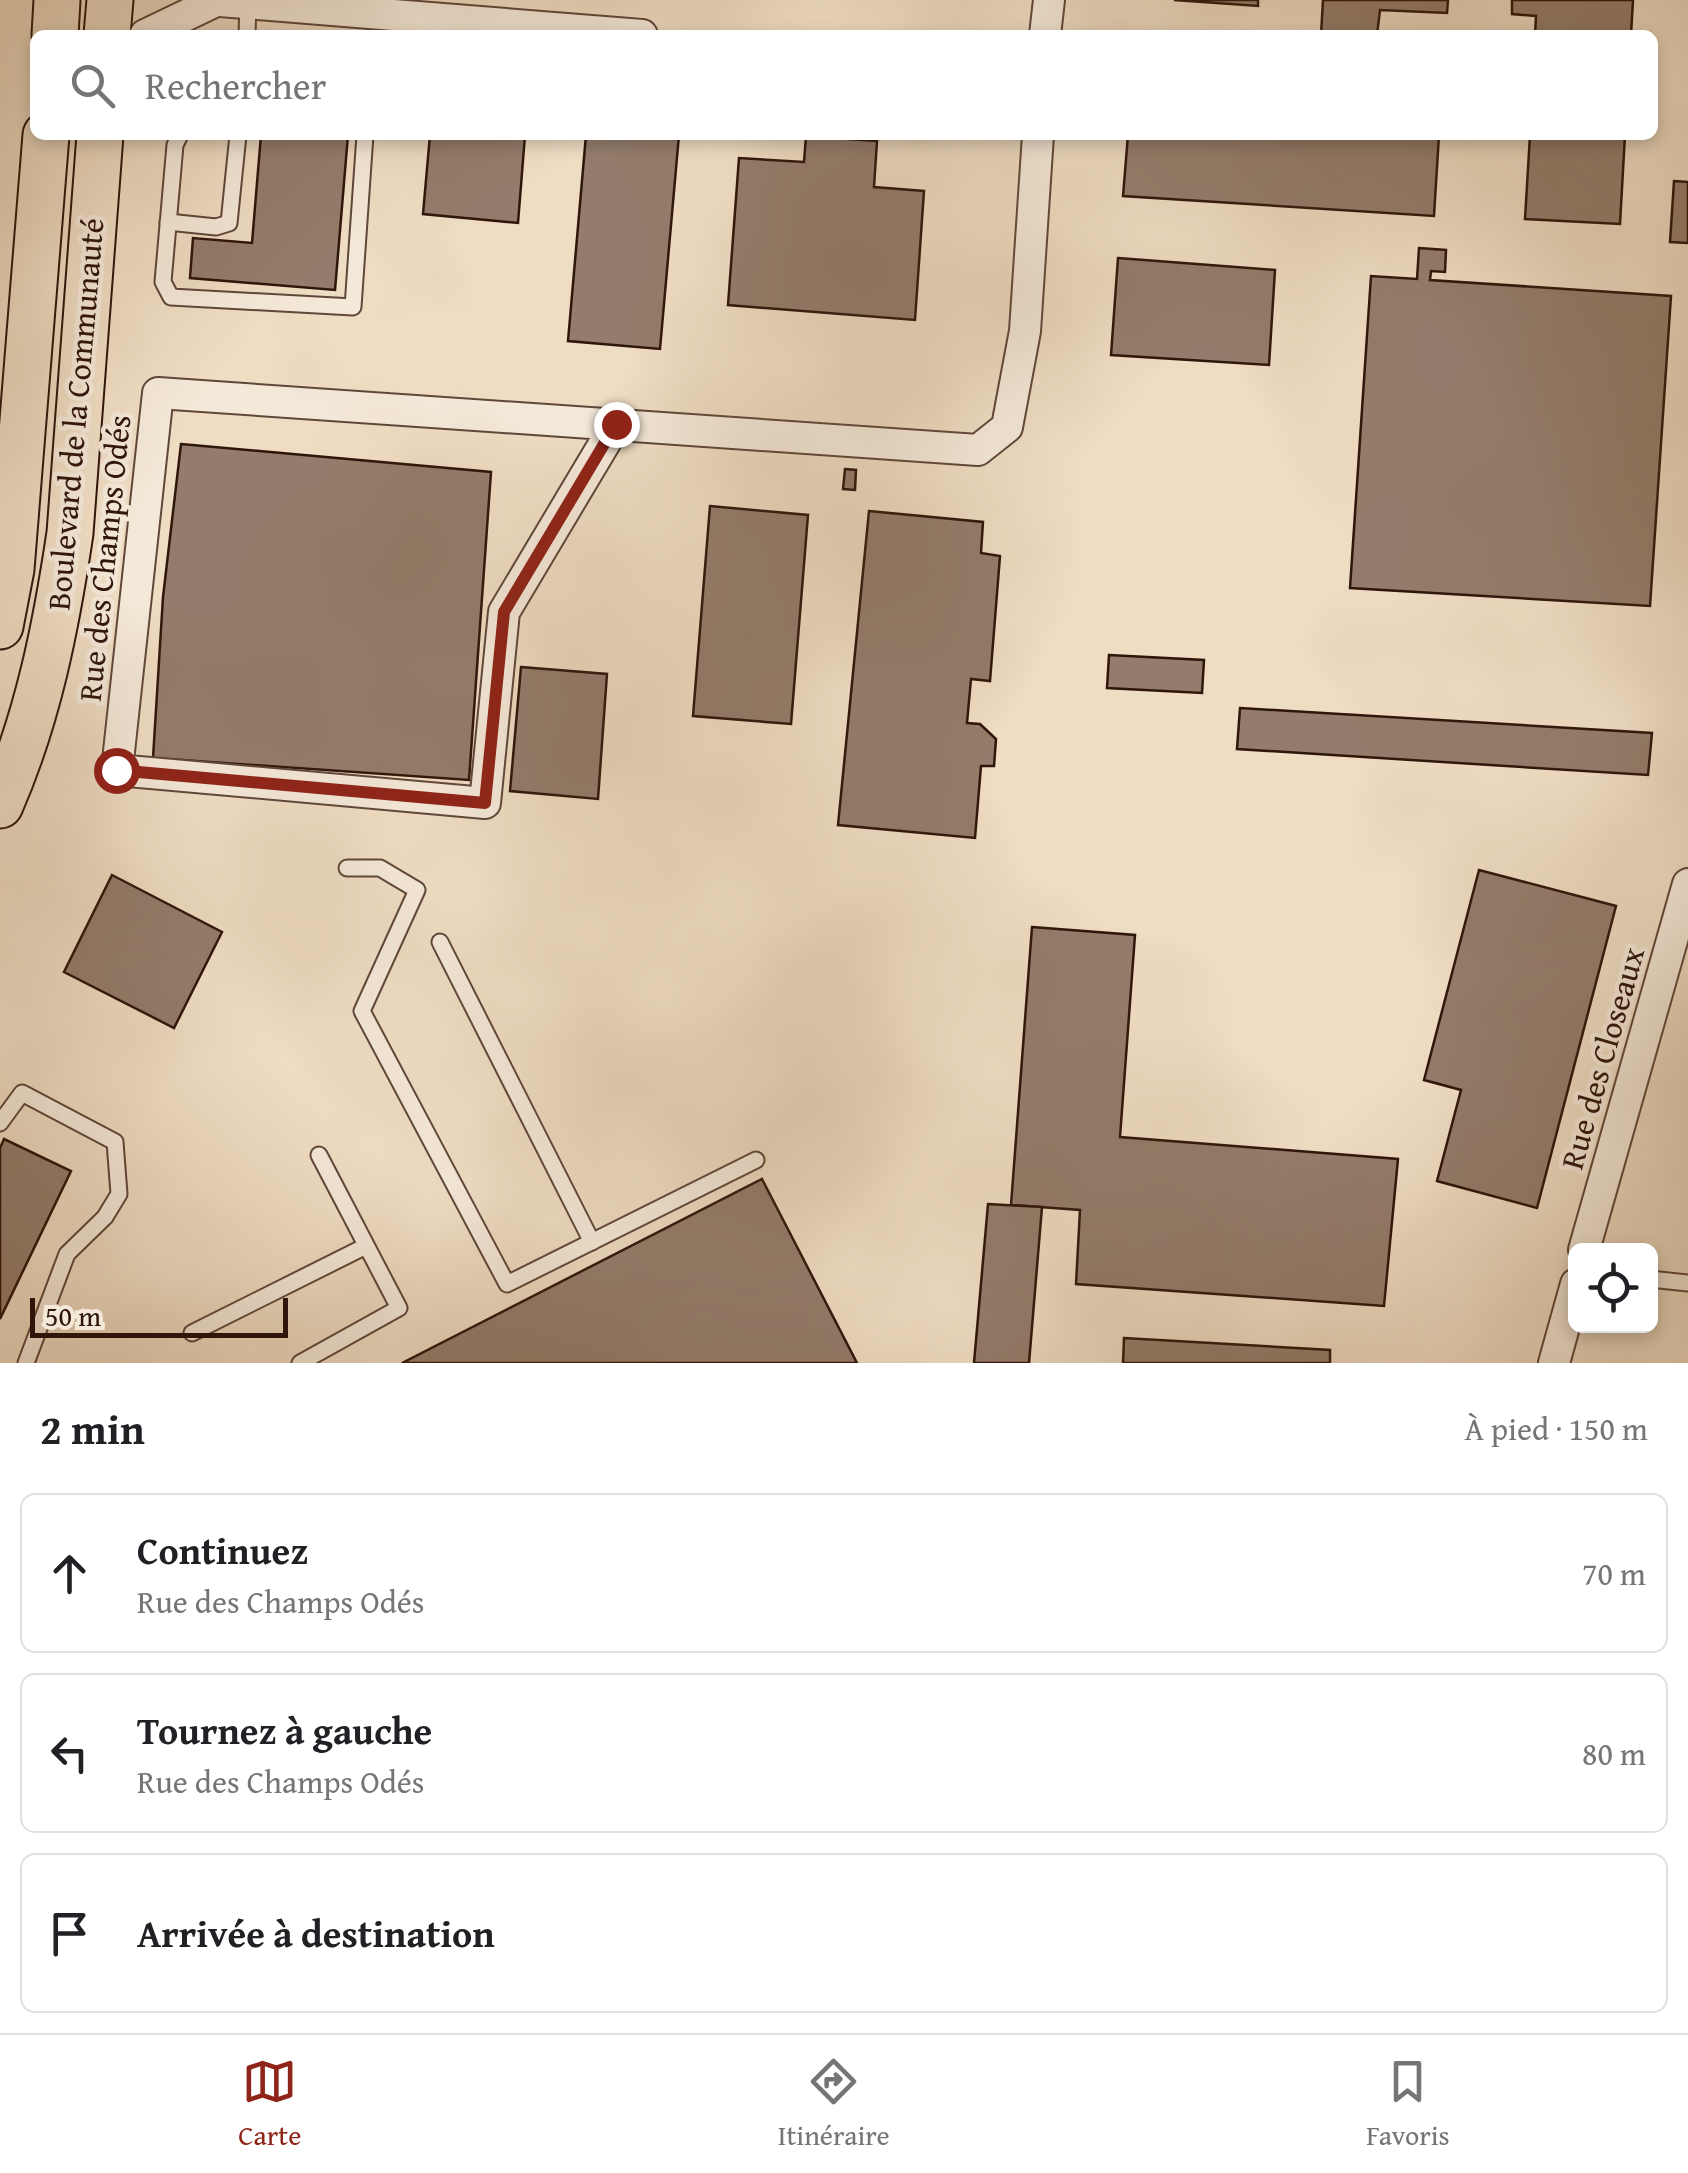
<!DOCTYPE html>
<html lang="fr">
<head>
<meta charset="utf-8">
<style>
  body { margin:0; font-family:"Gentium Book Plus",serif; background:#f6f6f6; color:#202124 }
  .controls { position:absolute; right:30px; bottom:30px; display:grid; overflow:hidden; border-radius:15px; box-shadow:0 5px 15px #0003 }
  .controls button { width:90px; height:90px; display:grid; place-items:center; padding:0; border:0; border-bottom:2px solid #e0e0e0; background:#fff; color:#202124; font:50px sans-serif }
  .scale { position:absolute; left:30px; bottom:25px; width:258px; box-sizing:border-box; padding-left:10px; border:5px solid #30150b; border-top:0; font-size:28px; line-height:35px; white-space:nowrap; color:#30150b; -webkit-text-stroke:8px #f4e8d8; paint-order:stroke }
  .stop { position:absolute; width:30px; height:30px; margin:-22px; border:8px solid #8f2418; border-radius:50%; background:#fff }
  .stop.end { background:#8f2418; border-color:#fff; box-shadow:0 2px 10px #0008 }
  .list { margin:0; padding:0; list-style:none }
  h2 { display:flex; justify-content:space-between; align-items:center; height:130px; margin:0; padding:0 40px; font-size:42px }
  h2 small { font-size:32px; font-weight:400; color:#757577 }
  .list li { display:grid; grid-template-columns:65px 1fr auto; gap:30px; align-items:center; box-sizing:border-box; height:160px; margin:0 20px 20px; padding:0 20px; border:2px solid #e0e0e0; border-radius:15px }
  .list b { display:block; font-size:38px; white-space:nowrap }
  .list p { margin:0; font-size:32px; white-space:nowrap; color:#757577 }
  .list em { font-size:32px; font-style:normal; color:#757577 }
  .icon { flex:none; width:55px; height:55px; fill:none; stroke:currentColor; stroke-width:2; stroke-linecap:round; stroke-linejoin:round }
  .map { position:relative; flex:none; width:1688px; height:1363px; overflow:hidden }
  .search { position:absolute; background:#fff; box-shadow:0 5px 15px #0003; left:30px; right:30px; top:30px; height:110px; display:flex; align-items:center; gap:25px; box-sizing:border-box; padding:0 35px; border-radius:15px; color:#757577; font-size:38px }
  .sheet { height:670px; background:#fff }
  nav { display:flex; justify-content:space-around; align-items:center; box-sizing:border-box; height:140px; border-top:2px solid #e0e0e0; background:#fff; font-size:28px; color:#757577 }
  nav a { display:grid; justify-items:center; gap:5px }
  nav .on { color:#8f2418 }
  .map>svg:first-child { display:block }
  .building { fill:#937c6b; stroke:#30150b; stroke-width:2.5 }
  .lines { fill:none; stroke-linecap:round; stroke-linejoin:round }
  .service-casing { stroke:#604739; stroke-width:19 }
  .minor-casing { stroke:#604739; stroke-width:34 }
  .primary-casing { stroke:#30150b; stroke-width:49 }
  .service { stroke:#f4e8d8; stroke-width:15 }
  .minor { stroke:#f4e8d8; stroke-width:30 }
  .primary { stroke:#eedcc3; stroke-width:45 }
  .route { stroke:#8f2418; stroke-width:12 }
  .labels { text-anchor:middle; dominant-baseline:central; stroke-width:9; stroke-linejoin:round; paint-order:stroke }
  .street-label { font-size:32px; fill:#30150b; stroke:#f4e8d8 }
</style>
</head>
<body>
<div class="map">
<svg width="1688" height="1363" viewBox="0 0 1688 1363">
  <rect width="100%" height="100%" fill="#eedcc3"/>
  <filter id="stains"><feTurbulence type="fractalNoise" baseFrequency=".002" numOctaves="4"/><feColorMatrix values="0 0 0 0 .2 0 0 0 0 .09 0 0 0 0 .02 0 0 0 .5 -.17"/></filter>
  <radialGradient id="worn" r=".72"><stop offset=".6" stop-color="#630" stop-opacity="0"/><stop offset="1" stop-color="#630" stop-opacity=".3"/></radialGradient>
  <g class="building">
    <polygon points="1174,0 1258,0 1258,6"/>
    <polygon points="1323,0 1448,0 1447,13 1380,10 1377,35 1321,35"/>
    <polygon points="1512,0 1633,0 1631,35 1535,35 1536,16 1512,14"/>
    <polygon points="261,135 348,135 335,290 190,278 193,238 252,243"/>
    <polygon points="430,135 525,135 518,223 423,214"/>
    <polygon points="586,135 679,135 660,349 568,341"/>
    <polygon points="1128,135 1439,135 1434,216 1123,196"/>
    <polygon points="1530,135 1625,135 1620,224 1525,219"/>
    <polygon points="806,136 877,141 874,187 924,191 915,320 728,305 739,158 804,162"/>
    <polygon points="1674,181 1688,182 1688,243 1670,242"/>
    <polygon points="1419,248 1446,250 1445,272 1431,271 1430,280 1671,296 1650,606 1350,588 1371,276 1417,279"/>
    <polygon points="1118,258 1275,270 1269,365 1111,355"/>
    <polygon points="181,444 491,472 469,780 153,758 163,597"/>
    <polygon points="845,469 856,470 855,490 843,489"/>
    <polygon points="710,506 808,515 791,724 693,716"/>
    <polygon points="869,511 983,522 981,553 1000,556 990,681 971,679 967,723 980,724 996,739 994,766 981,766 975,838 838,825"/>
    <polygon points="1109,655 1204,660 1202,693 1107,688"/>
    <polygon points="521,667 607,674 598,799 510,791"/>
    <polygon points="1240,708 1652,733 1648,775 1237,749"/>
    <polygon points="1479,870 1616,906 1537,1208 1437,1181 1461,1090 1424,1080"/>
    <polygon points="112,875 222,932 174,1028 64,972"/>
    <polygon points="1032,927 1135,935 1120,1137 1398,1159 1384,1306 1076,1284 1080,1210 1011,1205"/>
    <polygon points="4,1139 71,1171 0,1319 0,1148"/>
    <polygon points="762,1179 857,1363 402,1363"/>
    <polygon points="988,1204 1042,1207 1029,1363 974,1363"/>
    <polygon points="1124,1338 1330,1350 1330,1363 1123,1363"/>
  </g>
  <g class="lines">
    <g class="service-casing">
      <g id="service">
        <polyline points="247,35 248,2"/>
        <polyline points="180,135 175,145 163,282 171,297 353,307 365,135"/>
        <polyline points="168,222 216,227 229,223 238,135"/>
        <polyline points="347,868 380,868 417,890 362,1011 507,1284 756,1160"/>
        <polyline points="440,942 592,1242"/>
        <polyline points="0,1123 22,1093 115,1142 119,1194 105,1217 67,1254 26,1363"/>
        <polyline points="1650,1279 1688,1283"/>
        <polyline points="192,1333 366,1246"/>
        <polyline points="300,1363 399,1308 319,1155"/>
      </g>
    </g>
    <g class="minor-casing">
      <g id="minor">
        <polyline points="220,1 642,35"/>
        <polyline points="145,35 218,0"/>
        <polyline points="1045,35 1049,0"/>
        <polyline points="616,424 504,612 485,803 117,770 158,393 978,450 1007,427 1025,331 1038,135"/>
        <polyline points="1584,1250 1688,884"/>
        <polyline points="1554,1363 1576,1284"/>
      </g>
    </g>
    <g class="primary-casing">
      <g id="primary">
        <polyline points="55,35 57,0"/>
        <polyline points="107,35 110,0"/>
        <polyline points="0,626 11,569 46,135"/>
        <path d="M0 805C38 718 56 627 70 533L100 135"/>
      </g>
    </g>
    <use href="#service" class="service"/>
    <use href="#minor" class="minor"/>
    <use href="#primary" class="primary"/>
  </g>
  <g class="lines">
    <polyline class="route" points="116,770 485,803 504,612 616,424"/>
  </g>
  <g class="labels">
    <g class="street-label">
      <text transform="translate(75 414) rotate(-85)">Boulevard de la Communauté</text>
      <text transform="translate(104 558) rotate(-84)">Rue des Champs Odés</text>
      <text transform="translate(1602 1058) rotate(-74)">Rue des Closeaux</text>
    </g>
  </g>
  <rect width="100%" height="100%" filter="url(#stains)"/>
  <rect width="100%" height="100%" fill="url(#worn)"/>
</svg>
<div class="controls">
<button><svg class="icon" aria-label="locate" viewBox="0 0 24 24"><circle cx="12" cy="12" r="6"/><path d="M12 2v4M12 18v4M2 12h4M18 12h4"/></svg></button>
</div>
<div class="scale">50 m</div>
<div class="stop" style="left:116px;top:770px"></div>
<div class="stop end" style="left:616px;top:424px"></div>
<div class="search"><svg class="icon" aria-label="search" viewBox="0 0 24 24"><circle cx="10" cy="10" r="6"/><path d="M15 15l6 6"/></svg>Rechercher</div>
</div>
<section class="sheet">
<h2>2 min<small>À pied · 150 m</small></h2>
<ul class="list">
<li><svg class="icon" aria-label="ahead" viewBox="0 0 24 24"><path d="M12 20V5M6 11l6-6 6 6"/></svg><div><b>Continuez</b><p>Rue des Champs Odés</p></div><em>70 m</em></li>
<li><svg class="icon" aria-label="left" viewBox="0 0 24 24"><path d="M17 20v-9H6M10 6l-5 5 5 5"/></svg><div><b>Tournez à gauche</b><p>Rue des Champs Odés</p></div><em>80 m</em></li>
<li><svg class="icon" aria-label="arrive" viewBox="0 0 24 24"><path d="M6 21V4h12l-3 4 3 4H6"/></svg><div><b>Arrivée à destination</b></div></li>
</ul>
</section>
<nav>
<a class="on"><svg class="icon" aria-label="map" viewBox="0 0 24 24"><path d="M3 6l6-2 6 2 6-2v14l-6 2-6-2-6 2zM9 4v14M15 6v14"/></svg>Carte</a>
<a><svg class="icon" aria-label="directions" viewBox="0 0 24 24"><path d="M12 3l9 9-9 9-9-9zM9 14v-3h6M13 9l2 2-2 2"/></svg>Itinéraire</a>
<a><svg class="icon" aria-label="saved" viewBox="0 0 24 24"><path d="M7 4h10v16l-5-4-5 4z"/></svg>Favoris</a>
</nav>
</body>
</html>
